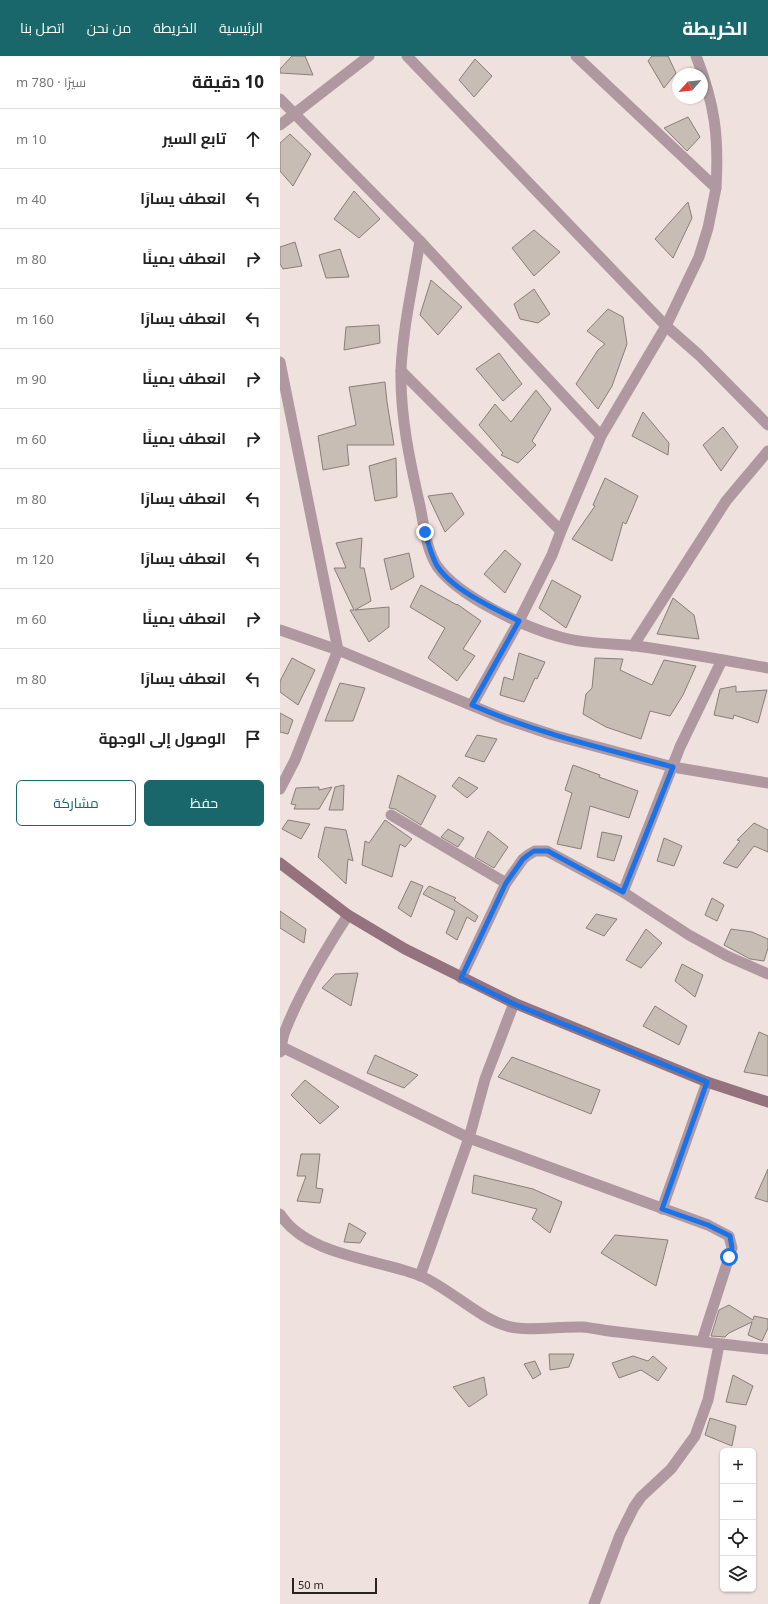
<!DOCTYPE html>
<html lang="ar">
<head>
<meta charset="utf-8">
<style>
  body { margin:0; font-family:"Noto Sans",Cairo,sans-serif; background:#f2f2f2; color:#222; direction:rtl }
  .controls { position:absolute; right:12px; bottom:12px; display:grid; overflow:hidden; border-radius:6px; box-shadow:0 1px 3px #0004 }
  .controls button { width:36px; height:36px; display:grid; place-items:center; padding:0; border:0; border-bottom:1px solid #e0e0e0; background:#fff; color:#222; font:20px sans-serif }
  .compass { position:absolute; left:392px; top:12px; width:36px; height:36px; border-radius:50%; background:#fff; box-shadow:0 1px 3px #0004; rotate:243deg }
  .scale { position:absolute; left:12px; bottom:10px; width:85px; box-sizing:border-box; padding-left:4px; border:2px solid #282221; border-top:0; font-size:11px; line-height:14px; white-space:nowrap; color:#282221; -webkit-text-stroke:3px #efe1de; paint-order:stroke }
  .stop { position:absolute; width:12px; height:12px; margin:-9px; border:3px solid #1a73e8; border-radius:50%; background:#fff }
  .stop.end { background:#1a73e8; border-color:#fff; box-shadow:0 1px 4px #0008 }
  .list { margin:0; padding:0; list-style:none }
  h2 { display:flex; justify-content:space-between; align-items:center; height:52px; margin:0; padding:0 16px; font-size:17px }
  h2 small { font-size:13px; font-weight:400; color:#767676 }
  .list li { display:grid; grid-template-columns:26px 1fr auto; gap:12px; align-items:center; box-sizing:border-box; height:60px; padding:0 16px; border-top:1px solid #e0e0e0 }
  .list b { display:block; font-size:15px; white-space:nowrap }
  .list em { font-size:13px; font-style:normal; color:#767676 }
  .actions { display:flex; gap:8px; padding:12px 16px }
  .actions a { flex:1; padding:9px 0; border:1px solid #19676a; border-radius:6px; text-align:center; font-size:14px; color:#19676a }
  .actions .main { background:#19676a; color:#fff }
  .icon { flex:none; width:22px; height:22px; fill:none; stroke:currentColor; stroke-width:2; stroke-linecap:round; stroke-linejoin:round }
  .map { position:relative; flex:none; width:488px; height:1548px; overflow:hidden; direction:ltr }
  header { display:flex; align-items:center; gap:24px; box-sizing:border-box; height:56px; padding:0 20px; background:#19676a; color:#fff }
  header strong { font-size:19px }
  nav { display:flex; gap:22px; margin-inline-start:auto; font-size:14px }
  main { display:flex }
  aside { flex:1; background:#fff }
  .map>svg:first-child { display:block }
  .building { fill:#c8bdb5; stroke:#887f77 }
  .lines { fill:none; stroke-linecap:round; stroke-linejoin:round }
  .minor { stroke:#af98a0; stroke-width:11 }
  .secondary { stroke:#94737f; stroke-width:11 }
  .route { stroke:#1a73e8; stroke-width:5 }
</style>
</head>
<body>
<header>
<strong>الخريطة</strong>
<nav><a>الرئيسية</a><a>الخريطة</a><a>من نحن</a><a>اتصل بنا</a></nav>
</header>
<main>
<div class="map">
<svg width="488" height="1548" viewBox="0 0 488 1548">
  <rect width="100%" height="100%" fill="#efe1de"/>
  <g class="building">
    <polygon points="12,0 25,0 33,19 0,17 0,13"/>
    <polygon points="372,0 388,0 396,17 384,32 368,5"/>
    <polygon points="195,3 212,20 194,41 179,24"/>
    <polygon points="408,61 420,81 407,95 384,72"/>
    <polygon points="10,78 31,98 13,130 0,115 0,87"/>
    <polygon points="74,135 100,163 79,182 54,163"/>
    <polygon points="408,146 412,162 393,202 375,183"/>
    <polygon points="254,174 280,196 254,220 232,192"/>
    <polygon points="15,186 22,210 3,213 0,208 0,191"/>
    <polygon points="60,193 69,221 46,222 39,199"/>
    <polygon points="151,224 182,251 158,279 140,259"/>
    <polygon points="254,233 270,258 258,267 240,263 234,248"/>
    <polygon points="328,253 343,261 347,288 332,330 318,353 296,328 318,294 325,288 307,275"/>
    <polygon points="99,269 100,287 64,294 66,271"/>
    <polygon points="219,297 242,328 223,345 196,313"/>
    <polygon points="105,326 107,346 114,389 67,389 69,409 43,414 38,380 76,369 69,331"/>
    <polygon points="256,334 271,353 252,385 256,389 238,407 221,399 223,397 199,369 215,348 231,366"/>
    <polygon points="363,356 389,387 388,399 352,380"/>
    <polygon points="443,371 458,391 441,415 423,389"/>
    <polygon points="116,402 117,441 95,445 89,410"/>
    <polygon points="325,422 358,440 346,468 343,466 332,505 292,483 315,450 313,449"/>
    <polygon points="172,437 184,458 165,476 148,440"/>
    <polygon points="82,482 80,512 84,512 91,545 75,554 109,551 109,571 89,586 70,554 74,554 54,512 66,512 56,487"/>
    <polygon points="225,494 241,508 225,537 204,518"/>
    <polygon points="129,497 134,521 111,534 104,503"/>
    <polygon points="272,524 301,540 286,572 259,552"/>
    <polygon points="141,529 177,549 177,548 201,565 183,593 195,600 177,625 148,602 165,572 130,551"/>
    <polygon points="393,542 414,559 419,583 377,578"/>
    <polygon points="239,597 265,606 257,623 255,622 244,646 220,639 224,621 233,624"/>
    <polygon points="12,602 35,614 18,649 0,636 0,625"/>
    <polygon points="315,602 343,603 340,614 372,629 384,604 416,610 403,639 390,660 370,655 361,683 326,671 303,658 306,638 312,632"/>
    <polygon points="60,627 85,632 73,665 45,665"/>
    <polygon points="456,630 456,636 487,634 478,667 454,659 453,663 434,659 440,633"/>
    <polygon points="0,657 13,664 8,678 0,676"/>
    <polygon points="197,679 217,683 204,706 185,700"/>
    <polygon points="293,709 320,719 319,721 358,735 349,762 310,750 301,793 277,788 292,737 285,734"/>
    <polygon points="118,719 156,740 141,769 115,753 109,752"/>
    <polygon points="179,721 198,732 187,742 172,730"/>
    <polygon points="64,729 63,754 49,754 55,731"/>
    <polygon points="39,731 39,734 52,731 39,753 14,753 16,749 11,748 16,732"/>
    <polygon points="8,764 30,768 21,783 2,773"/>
    <polygon points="105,764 132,783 125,791 120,788 112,821 82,809 85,785 89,787"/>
    <polygon points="474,767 488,774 488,796 474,790 457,812 443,807 460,785 457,784"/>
    <polygon points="45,771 66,774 73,805 68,803 66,828 38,801"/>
    <polygon points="168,773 184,782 178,791 161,781"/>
    <polygon points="208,775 228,791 214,812 195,801"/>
    <polygon points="322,776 342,780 334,805 317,801"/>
    <polygon points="384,782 402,790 394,810 377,805"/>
    <polygon points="131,825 143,830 131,861 118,852"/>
    <polygon points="149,830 176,842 174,844 198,860 195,866 187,861 177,884 166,877 175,855 143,838"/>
    <polygon points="432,842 444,849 437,865 425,859"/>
    <polygon points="0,855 26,873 24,887 0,872"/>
    <polygon points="316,858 337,863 324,880 306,872"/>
    <polygon points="366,873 382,887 361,912 346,904"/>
    <polygon points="451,873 472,876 488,883 488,892 484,905 470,903 444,889"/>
    <polygon points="402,908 423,919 415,941 395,925"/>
    <polygon points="78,917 71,950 42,932 55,918"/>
    <polygon points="375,950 407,970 399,989 363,970"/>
    <polygon points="479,976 488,980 488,1020 464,1016"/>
    <polygon points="95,999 138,1019 124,1032 87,1017"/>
    <polygon points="232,1001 320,1034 311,1058 218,1021"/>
    <polygon points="25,1024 59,1051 40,1068 11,1039"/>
    <polygon points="21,1098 40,1098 36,1132 43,1133 40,1147 17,1145 26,1120 17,1120"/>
    <polygon points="488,1113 488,1146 475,1142"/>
    <polygon points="194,1119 253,1133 282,1146 270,1177 252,1163 257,1153 192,1137"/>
    <polygon points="69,1167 86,1177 80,1187 64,1186"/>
    <polygon points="335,1179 388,1184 376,1230 321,1197"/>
    <polygon points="449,1249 473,1264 474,1260 488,1263 488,1272 482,1285 468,1279 472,1266 449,1277 445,1281 431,1280 439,1254"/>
    <polygon points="269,1298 294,1298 289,1311 270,1314"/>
    <polygon points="353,1300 368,1305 373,1300 387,1312 378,1325 361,1314 339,1322 332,1307"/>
    <polygon points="255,1305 261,1318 253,1323 244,1308"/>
    <polygon points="453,1319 473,1330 466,1349 446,1346"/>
    <polygon points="204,1321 207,1339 189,1351 173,1331"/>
    <polygon points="430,1362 456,1370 452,1390 425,1379"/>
  </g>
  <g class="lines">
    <g class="minor">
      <polyline points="127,0 386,270 419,299 488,369"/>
      <path d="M416 0C435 48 439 81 436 132"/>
      <polyline points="0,43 140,185 321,380"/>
      <polyline points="0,69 89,0"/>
      <path d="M140 185C133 228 123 270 121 314 120 360 130 406 140 450 144 469 146 493 157 510 178 540 242 570 277 580 303 588 329 587 356 590 400 596 444 604 488 612"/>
      <polyline points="0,306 58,594 15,704 0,733"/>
      <polyline points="121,315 281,475"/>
      <polyline points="0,574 58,594 222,662 273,679 393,711 488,727"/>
      <polyline points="353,590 446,445 488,395"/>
      <polyline points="192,649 239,565 272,499 281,475 321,380 386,270 419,201 428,172 436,132 296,0"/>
      <polyline points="111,759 226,827"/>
      <polyline points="343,836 400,691 442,604"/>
      <polyline points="181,922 226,827 243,803 248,799 255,795 267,795 343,836 409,879 447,900 488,918"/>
      <polyline points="2,991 189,1082 428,1169 449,1180 452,1192 422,1285"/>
      <path d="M0 996C2 989 2 982 5 975 21 934 44 896 68 859"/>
      <polyline points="382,1153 427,1026"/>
      <path d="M0 1158C26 1200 99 1203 141 1220 170 1233 199 1262 227 1270 246 1276 280 1270 302 1271 314 1272 326 1275 338 1276 388 1282 438 1288 488 1293"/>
      <polyline points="140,1220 189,1082 205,1023 234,947"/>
      <polyline points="314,1548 340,1479 354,1451 361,1441 391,1413 415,1380 428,1344 439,1289"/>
    </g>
    <polyline class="secondary" points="0,807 68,859 125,893 234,947 427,1026 488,1046"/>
  </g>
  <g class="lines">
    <path class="route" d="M145 476C148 487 151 498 156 508 170 533 215 553 239 565L192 649C256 677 325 693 393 711L343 836 268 795H254L248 799 243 803 226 827 181 922 234 948 427 1026 382 1153 428 1169 450 1180 452 1192 449 1201"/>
  </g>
</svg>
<div class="controls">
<button>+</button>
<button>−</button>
<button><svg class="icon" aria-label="locate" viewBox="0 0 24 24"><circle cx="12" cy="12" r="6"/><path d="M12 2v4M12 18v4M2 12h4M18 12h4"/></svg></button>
<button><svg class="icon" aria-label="layers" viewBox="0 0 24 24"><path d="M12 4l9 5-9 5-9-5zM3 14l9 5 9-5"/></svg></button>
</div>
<svg class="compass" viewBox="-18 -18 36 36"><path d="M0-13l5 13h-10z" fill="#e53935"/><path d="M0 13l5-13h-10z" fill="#767676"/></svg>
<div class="scale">50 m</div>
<div class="stop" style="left:449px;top:1201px"></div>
<div class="stop end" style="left:145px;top:476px"></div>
</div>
<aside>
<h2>10 دقيقة<small>سيرًا · 780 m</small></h2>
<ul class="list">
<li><svg class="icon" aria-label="ahead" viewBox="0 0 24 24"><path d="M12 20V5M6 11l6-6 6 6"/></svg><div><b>تابع السير</b></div><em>10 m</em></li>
<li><svg class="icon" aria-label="left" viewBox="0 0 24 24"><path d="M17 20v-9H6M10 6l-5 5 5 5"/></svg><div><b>انعطف يسارًا</b></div><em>40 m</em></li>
<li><svg class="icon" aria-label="right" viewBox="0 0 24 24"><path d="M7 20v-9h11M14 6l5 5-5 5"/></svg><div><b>انعطف يمينًا</b></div><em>80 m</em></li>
<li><svg class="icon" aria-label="left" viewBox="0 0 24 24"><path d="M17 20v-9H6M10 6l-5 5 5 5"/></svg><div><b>انعطف يسارًا</b></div><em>160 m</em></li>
<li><svg class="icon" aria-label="right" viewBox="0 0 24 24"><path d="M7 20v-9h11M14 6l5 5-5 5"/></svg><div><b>انعطف يمينًا</b></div><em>90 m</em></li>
<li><svg class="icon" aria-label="right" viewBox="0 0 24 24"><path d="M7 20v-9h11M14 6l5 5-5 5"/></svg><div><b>انعطف يمينًا</b></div><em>60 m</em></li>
<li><svg class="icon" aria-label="left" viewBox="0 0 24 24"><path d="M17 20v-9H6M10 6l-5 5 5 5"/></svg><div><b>انعطف يسارًا</b></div><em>80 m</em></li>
<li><svg class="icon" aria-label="left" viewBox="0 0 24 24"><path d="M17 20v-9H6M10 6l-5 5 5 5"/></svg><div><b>انعطف يسارًا</b></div><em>120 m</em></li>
<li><svg class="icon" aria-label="right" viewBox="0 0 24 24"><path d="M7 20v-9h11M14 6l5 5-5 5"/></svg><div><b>انعطف يمينًا</b></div><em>60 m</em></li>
<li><svg class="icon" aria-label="left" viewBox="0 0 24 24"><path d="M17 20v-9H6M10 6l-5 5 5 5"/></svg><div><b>انعطف يسارًا</b></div><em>80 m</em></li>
<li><svg class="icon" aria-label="arrive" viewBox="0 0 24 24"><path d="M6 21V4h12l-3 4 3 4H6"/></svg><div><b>الوصول إلى الوجهة</b></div></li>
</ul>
<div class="actions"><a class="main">حفظ</a><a>مشاركة</a></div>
</aside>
</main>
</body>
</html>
